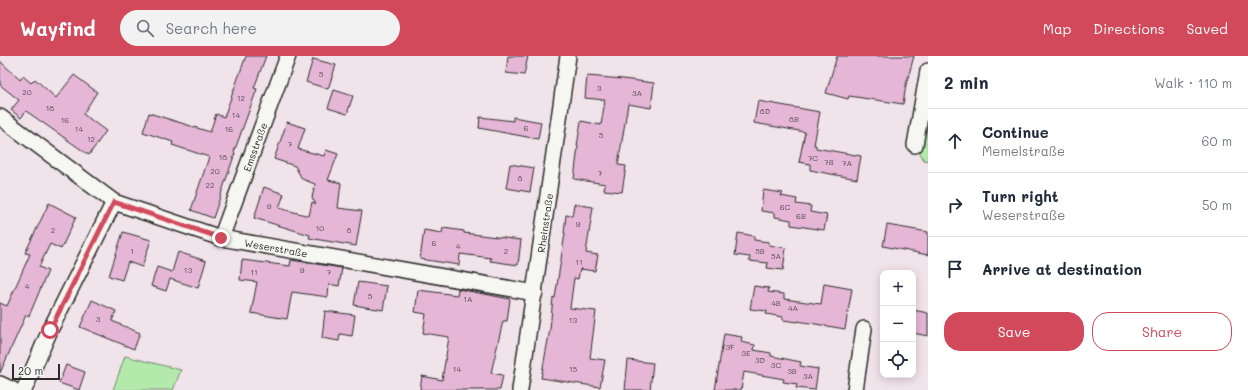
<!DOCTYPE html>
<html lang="en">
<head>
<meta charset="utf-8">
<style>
  body { margin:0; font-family:Mali,sans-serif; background:#f2f2f3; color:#1f2937 }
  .controls { position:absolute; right:12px; bottom:12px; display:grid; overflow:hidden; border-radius:8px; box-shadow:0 2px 10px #0003 }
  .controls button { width:36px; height:36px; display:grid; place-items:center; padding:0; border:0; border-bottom:1px solid #e0e1e3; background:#fff; color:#1f2937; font:20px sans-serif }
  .scale { position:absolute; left:12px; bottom:10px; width:48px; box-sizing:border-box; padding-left:4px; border:2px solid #2b2b2b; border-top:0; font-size:11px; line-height:14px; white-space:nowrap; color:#2b2b2b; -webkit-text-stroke:3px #f6f6f2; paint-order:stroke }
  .stop { position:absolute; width:12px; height:12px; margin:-9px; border:3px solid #d1495b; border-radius:50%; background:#fff }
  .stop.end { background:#d1495b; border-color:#fff; box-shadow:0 1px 4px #0008 }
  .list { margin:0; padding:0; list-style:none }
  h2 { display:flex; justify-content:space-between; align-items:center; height:52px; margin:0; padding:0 16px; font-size:17px }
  h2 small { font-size:13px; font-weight:400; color:#747a83 }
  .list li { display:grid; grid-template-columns:26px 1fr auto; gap:12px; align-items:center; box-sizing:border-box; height:64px; padding:0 16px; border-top:1px solid #e0e1e3 }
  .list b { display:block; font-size:15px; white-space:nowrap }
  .list p { margin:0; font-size:13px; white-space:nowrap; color:#747a83 }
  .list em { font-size:13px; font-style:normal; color:#747a83 }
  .actions { display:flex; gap:8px; padding:12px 16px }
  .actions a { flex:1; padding:9px 0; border:1px solid #d1495b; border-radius:16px; text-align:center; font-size:14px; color:#d1495b }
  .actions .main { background:#d1495b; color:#fff }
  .icon { flex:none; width:22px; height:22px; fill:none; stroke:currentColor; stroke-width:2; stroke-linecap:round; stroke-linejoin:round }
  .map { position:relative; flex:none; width:928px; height:334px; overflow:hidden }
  header { display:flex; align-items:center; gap:24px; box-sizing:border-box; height:56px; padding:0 20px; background:#d1495b; color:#fff }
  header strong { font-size:19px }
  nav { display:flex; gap:22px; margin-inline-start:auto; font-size:14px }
  .search { width:280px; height:36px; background:#f2f2f3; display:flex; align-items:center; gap:10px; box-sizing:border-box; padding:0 14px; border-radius:22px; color:#747a83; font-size:15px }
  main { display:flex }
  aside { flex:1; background:#fff }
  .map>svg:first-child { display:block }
  .green { fill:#b3eaac; stroke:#6f8a6c }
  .building { fill:#e6b6d7; stroke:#2b2b2b }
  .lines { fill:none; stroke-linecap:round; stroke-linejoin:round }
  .street-casing { stroke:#2b2b2b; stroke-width:18 }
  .street { stroke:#f6f6f2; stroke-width:15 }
  .route { stroke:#d1495b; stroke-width:5 }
  .labels { text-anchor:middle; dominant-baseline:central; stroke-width:3; stroke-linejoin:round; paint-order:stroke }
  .number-label { font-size:8px; fill:#5a4e56 }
  .street-label { font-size:10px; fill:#2b2b2b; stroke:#f6f6f2 }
</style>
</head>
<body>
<header>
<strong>Wayfind</strong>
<div class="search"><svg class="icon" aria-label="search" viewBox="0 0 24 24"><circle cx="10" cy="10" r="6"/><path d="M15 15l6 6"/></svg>Search here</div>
<nav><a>Map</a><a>Directions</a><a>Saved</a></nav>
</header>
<main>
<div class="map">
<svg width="928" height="334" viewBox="0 0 928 334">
  <rect width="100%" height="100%" fill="#f1e3ea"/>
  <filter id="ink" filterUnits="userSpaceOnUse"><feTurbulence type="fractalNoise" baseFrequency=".025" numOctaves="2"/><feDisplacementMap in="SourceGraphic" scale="8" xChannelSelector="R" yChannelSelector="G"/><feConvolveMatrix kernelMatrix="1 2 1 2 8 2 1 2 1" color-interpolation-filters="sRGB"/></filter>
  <g filter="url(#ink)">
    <g class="green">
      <polygon points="928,15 928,105 924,104 915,89"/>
      <polygon points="125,300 181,314 173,334 113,334"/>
    </g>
    <g class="building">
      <polygon points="246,0 266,0 254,32 257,33 234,96 235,97 213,162 191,154 209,101 172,89 173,86 143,76 149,57 210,76 216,58 224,61"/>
      <polygon points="508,0 528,0 524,19 506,17"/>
      <polygon points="837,0 914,0 906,29 903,48 849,40 848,43 826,37"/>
      <polygon points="313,3 336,9 328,33 306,26"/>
      <polygon points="0,5 20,24 23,20 31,27 35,23 56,42 74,19 97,36 83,58 106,75 89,99 26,55 21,62 11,54 19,44 0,29"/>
      <polygon points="587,20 623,23 654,27 651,52 628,48 618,109 626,110 622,136 604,134 605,128 574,123 578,90 577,90 581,65 601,69 605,44 585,42"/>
      <polygon points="334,34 353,40 347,58 328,52"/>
      <polygon points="758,45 820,56 814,89 816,89 816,92 861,100 857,123 810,114 810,108 799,106 805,76 754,67"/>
      <polygon points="480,61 513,65 513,61 541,66 538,83 479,72"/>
      <polygon points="287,66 305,72 298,93 324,100 326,94 338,98 328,124 341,127 338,152 362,155 356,190 309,182 310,179 254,162 264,131 284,138 279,152 309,160 312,146 316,148 312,142 315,128 302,123 295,110 274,103"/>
      <polygon points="510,108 534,112 530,136 506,132"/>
      <polygon points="763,134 783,137 781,140 797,143 796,148 811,150 810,156 827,159 824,174 791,169 791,164 775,161 775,157 761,155"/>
      <polygon points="49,147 76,161 61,193 50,188 39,211 48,215 29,260 26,259 0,317 0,247 7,250 30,198 25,197"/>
      <polygon points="574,148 593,151 586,197 598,199 595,215 580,213 578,223 574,222 570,252 596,255 590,302 605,304 600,331 541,322 550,273 553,241 555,242 565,177 564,177 566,159 572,160"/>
      <polygon points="887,169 928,176 928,199 883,190"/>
      <polygon points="443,172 464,175 464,177 521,184 518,209 490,205 491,202 460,198 459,209 420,203 424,174 442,177"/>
      <polygon points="123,176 151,184 142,211 128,206 122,224 109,220"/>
      <polygon points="738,177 754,180 754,184 769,186 769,189 786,192 783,214 767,212 768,207 749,205 750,201 735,199"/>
      <polygon points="178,196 206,205 198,232 170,223 166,235 151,230 157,211 172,216"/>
      <polygon points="242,204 290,210 291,204 342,212 339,230 329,228 328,241 292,236 287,263 251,257 257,226 240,224"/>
      <polygon points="358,226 387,230 383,254 354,249"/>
      <polygon points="824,228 852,233 845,273 798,265 798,266 783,264 783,261 766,258 767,255 750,253 754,230 769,232 768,236 784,238 784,243 821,248"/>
      <polygon points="458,233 510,243 507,265 503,265 491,317 503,319 500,334 420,334 422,320 442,324 449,281 423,277 426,258 415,256 418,234 457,239"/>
      <polygon points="92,244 116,255 112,265 140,277 134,293 80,271"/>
      <polygon points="913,254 928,257 928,280 913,277"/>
      <polygon points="325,255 355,259 352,280 340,278 339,285 322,282"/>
      <polygon points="724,278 742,281 741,286 755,289 754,294 771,297 771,300 801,306 800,310 818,313 815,334 796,332 797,328 783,326 784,323 744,316 741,334 715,334"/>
      <polygon points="628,304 653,307 650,334 625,334"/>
      <polygon points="66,309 85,316 79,334 59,327"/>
    </g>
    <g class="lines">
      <g class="street-casing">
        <g id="street">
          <polyline points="0,61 114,146 221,182 535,237"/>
          <polyline points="915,89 928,15"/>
          <polyline points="221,182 288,0"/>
          <polyline points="0,328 13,334"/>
          <polyline points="24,334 50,274 114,146"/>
          <polyline points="520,334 568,0"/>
          <polyline points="855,334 864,273"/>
        </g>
      </g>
      <use href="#street" class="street"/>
    </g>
  </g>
  <g class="lines" filter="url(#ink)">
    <polyline class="route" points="50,274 114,146 221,182"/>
  </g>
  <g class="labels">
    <g class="number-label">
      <text x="321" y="18">5</text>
      <text x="599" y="32">3</text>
      <text x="27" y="36">20</text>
      <text x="637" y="37">3A</text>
      <text x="241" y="42">12</text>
      <text x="50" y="52">18</text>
      <text x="765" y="55">8D</text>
      <text x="236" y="59">14</text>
      <text x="794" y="63">8B</text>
      <text x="65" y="64">16</text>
      <text x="526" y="72">6</text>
      <text x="79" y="73">14</text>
      <text x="229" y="73">16</text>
      <text x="601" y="79">5</text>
      <text x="91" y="83">12</text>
      <text x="290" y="88">7</text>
      <text x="223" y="101">18</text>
      <text x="813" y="102">7C</text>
      <text x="829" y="106">7B</text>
      <text x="847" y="107">7A</text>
      <text x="215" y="115">20</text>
      <text x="600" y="117">7</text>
      <text x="520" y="122">8</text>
      <text x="210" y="129">22</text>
      <text x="269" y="150">9</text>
      <text x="785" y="151">6C</text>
      <text x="801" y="160">6B</text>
      <text x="578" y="168">9</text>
      <text x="320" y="172">10</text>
      <text x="53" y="174">2</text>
      <text x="349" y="174">8</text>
      <text x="434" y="187">6</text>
      <text x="458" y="190">4</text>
      <text x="132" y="195">1</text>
      <text x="506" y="195">2</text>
      <text x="760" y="195">5B</text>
      <text x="776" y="200">5A</text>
      <text x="579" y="206">11</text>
      <text x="188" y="214">13</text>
      <text x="302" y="214">9</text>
      <text x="254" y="216">11</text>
      <text x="329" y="216">7</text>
      <text x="27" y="230">4</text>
      <text x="370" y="240">5</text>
      <text x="468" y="243">1A</text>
      <text x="776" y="247">4B</text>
      <text x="793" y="252">4A</text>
      <text x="98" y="263">3</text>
      <text x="573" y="264">13</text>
      <text x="730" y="291">3F</text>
      <text x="746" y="297">3E</text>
      <text x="760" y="304">3D</text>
      <text x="776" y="309">3C</text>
      <text x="457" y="313">14</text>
      <text x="573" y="313">15</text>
      <text x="792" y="315">3B</text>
      <text x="808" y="320">3A</text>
    </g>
    <g class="street-label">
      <text transform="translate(255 91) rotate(-70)">Emsstraße</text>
      <text transform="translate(545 167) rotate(-82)">Rheinstraße</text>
      <text transform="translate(276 192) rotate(10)">Weserstraße</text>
    </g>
  </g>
</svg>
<div class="controls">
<button>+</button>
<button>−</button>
<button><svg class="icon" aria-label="locate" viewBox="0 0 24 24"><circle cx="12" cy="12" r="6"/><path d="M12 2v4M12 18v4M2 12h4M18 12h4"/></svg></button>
</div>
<div class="scale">20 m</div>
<div class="stop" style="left:50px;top:274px"></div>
<div class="stop end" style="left:221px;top:182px"></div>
</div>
<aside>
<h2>2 min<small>Walk · 110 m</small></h2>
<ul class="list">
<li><svg class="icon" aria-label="ahead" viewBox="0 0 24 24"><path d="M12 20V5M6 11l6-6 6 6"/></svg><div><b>Continue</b><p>Memelstraße</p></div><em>60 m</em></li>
<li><svg class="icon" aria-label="right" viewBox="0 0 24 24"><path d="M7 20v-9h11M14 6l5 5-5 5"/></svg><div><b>Turn right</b><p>Weserstraße</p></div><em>50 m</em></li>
<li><svg class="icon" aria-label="arrive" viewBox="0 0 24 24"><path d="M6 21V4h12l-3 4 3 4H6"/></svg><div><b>Arrive at destination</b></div></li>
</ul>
<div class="actions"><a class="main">Save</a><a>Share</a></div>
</aside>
</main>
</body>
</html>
